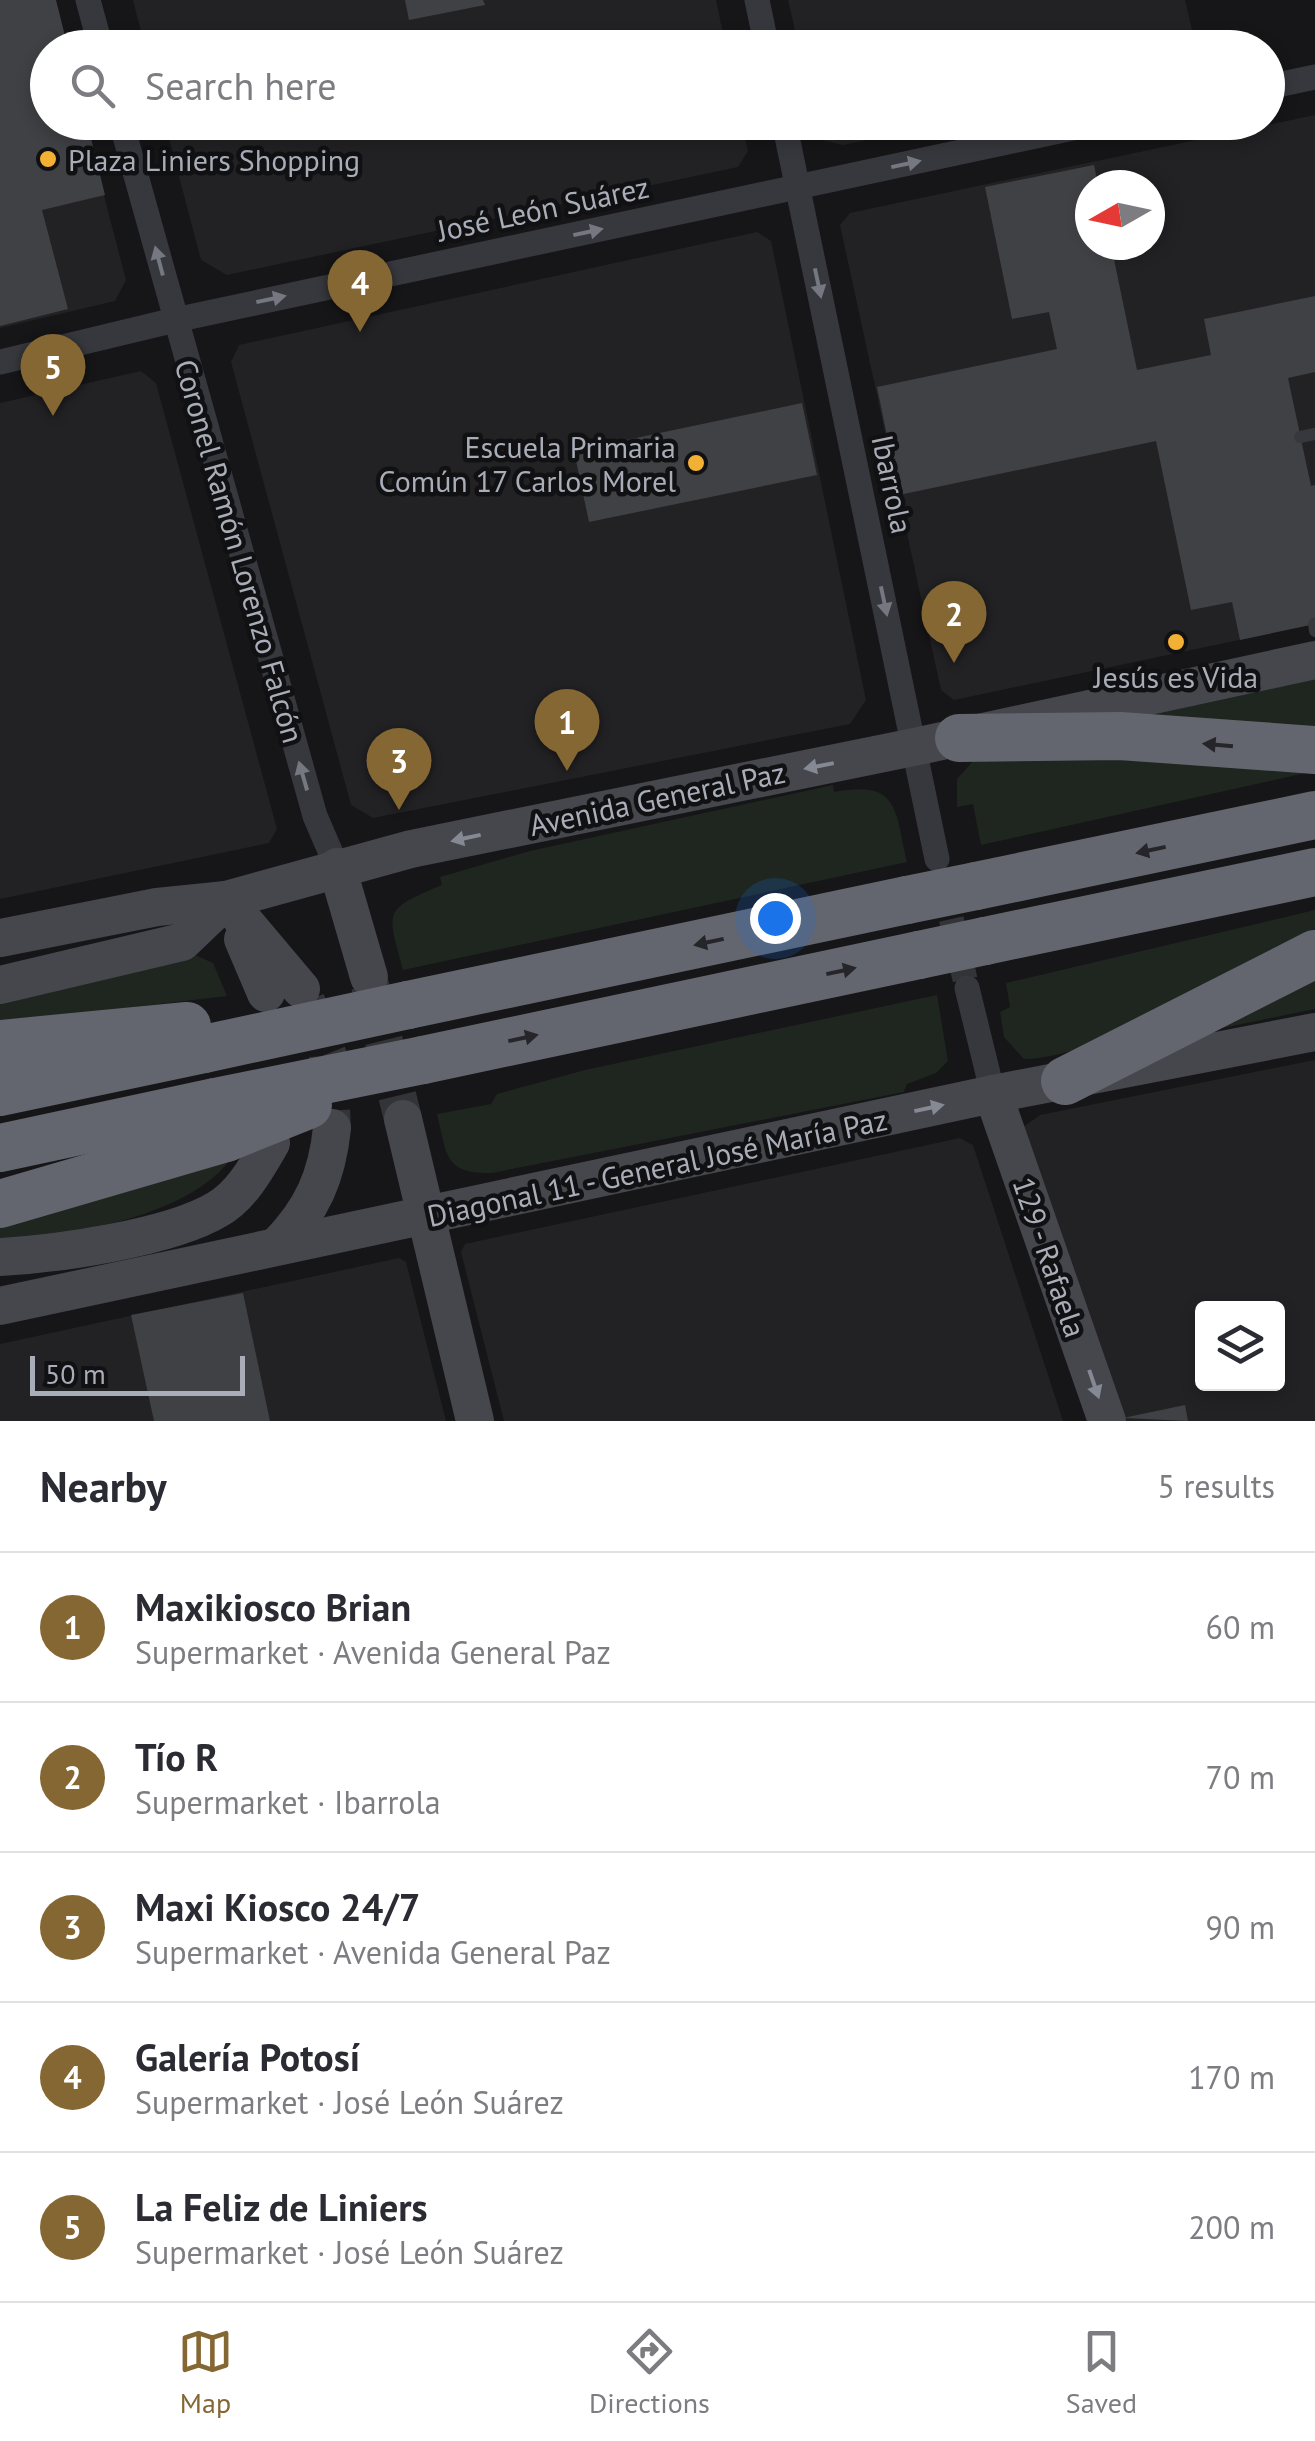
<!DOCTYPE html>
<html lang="en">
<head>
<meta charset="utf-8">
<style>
  body { margin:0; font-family:"PT Sans",sans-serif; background:#f2f2f3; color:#2b2b33 }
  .controls { position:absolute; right:30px; bottom:30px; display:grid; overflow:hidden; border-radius:10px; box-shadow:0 5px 15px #0003 }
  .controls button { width:90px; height:90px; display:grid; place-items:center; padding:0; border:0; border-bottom:2px solid #e1e1e2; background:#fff; color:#2b2b33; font:50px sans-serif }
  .compass { position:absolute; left:1075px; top:170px; width:90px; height:90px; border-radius:50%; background:#fff; box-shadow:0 5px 15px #0003; rotate:261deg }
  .scale { position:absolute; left:30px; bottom:25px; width:215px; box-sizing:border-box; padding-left:10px; border:5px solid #a8adb8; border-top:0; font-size:28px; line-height:35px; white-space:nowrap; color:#a8adb8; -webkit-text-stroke:8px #111113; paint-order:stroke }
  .you { position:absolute; left:775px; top:918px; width:35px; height:35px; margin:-25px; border:8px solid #fff; border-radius:50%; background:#1a73e8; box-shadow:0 0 0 15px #1a73e833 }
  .badge { display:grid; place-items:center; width:65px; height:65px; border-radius:50%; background:#856733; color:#fff; font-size:32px; font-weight:700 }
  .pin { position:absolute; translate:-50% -82px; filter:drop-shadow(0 2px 5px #0008) }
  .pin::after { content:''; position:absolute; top:52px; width:35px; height:30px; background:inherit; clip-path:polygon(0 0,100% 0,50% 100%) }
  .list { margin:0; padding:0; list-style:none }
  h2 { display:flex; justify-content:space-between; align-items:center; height:130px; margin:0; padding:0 40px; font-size:42px }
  h2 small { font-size:32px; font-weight:400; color:#7c7c81 }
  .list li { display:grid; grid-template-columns:65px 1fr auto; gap:30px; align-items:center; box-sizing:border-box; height:150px; padding:0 40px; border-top:2px solid #e1e1e2 }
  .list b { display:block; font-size:38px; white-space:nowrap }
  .list p { margin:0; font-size:32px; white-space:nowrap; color:#7c7c81 }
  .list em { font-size:32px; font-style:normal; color:#7c7c81 }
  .icon { flex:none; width:55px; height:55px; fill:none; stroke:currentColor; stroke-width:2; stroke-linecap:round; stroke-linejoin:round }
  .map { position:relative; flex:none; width:1315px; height:1421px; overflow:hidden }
  .search { position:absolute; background:#fff; box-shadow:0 5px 15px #0003; left:30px; right:30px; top:30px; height:110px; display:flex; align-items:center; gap:25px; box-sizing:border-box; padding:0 35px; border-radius:55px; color:#7c7c81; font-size:38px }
  .sheet { height:880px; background:#fff }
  nav { display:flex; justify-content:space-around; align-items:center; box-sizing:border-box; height:140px; border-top:2px solid #e1e1e2; background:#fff; font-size:28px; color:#7c7c81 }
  nav a { display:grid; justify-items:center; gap:5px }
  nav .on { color:#856733 }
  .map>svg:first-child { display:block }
  .built { fill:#222225; fill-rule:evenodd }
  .green { fill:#1e261f }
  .building { fill:#404145 }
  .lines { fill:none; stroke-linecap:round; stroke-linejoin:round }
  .street-tunnel { stroke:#333438; stroke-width:25; stroke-dasharray:25 12; stroke-linecap:butt }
  .secondary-tunnel { stroke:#333438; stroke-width:38; stroke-dasharray:38 19; stroke-linecap:butt }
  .lane { stroke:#37383d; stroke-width:12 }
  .street { stroke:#37383d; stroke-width:25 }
  .secondary { stroke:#45474d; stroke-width:38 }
  .highway { stroke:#63666e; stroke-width:48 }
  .highway-bridge { stroke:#63666e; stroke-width:48 }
  .oneway { fill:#757881 }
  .oneway2 { fill:#26262a }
  .oneway3 { fill:#858993 }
  .poi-dot { fill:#f2b134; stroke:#111113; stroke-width:4 }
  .labels { text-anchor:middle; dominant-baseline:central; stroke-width:9; stroke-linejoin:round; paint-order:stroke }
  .poi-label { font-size:30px; fill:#a8adb8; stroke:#111113; text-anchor:start }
  .street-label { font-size:30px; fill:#a8adb8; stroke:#111113 }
</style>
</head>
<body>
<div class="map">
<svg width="1315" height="1421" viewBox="0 0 1315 1421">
  <rect width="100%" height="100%" fill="#161618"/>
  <g class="built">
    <polygon points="0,0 48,48 48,122 85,123 126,280 115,301 0,328"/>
    <polygon points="133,0 716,0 726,47 145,47"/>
    <polygon points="788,0 1185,0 1196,47 799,47"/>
    <path d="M1315 115V624L954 700 941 690 840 225 850 213ZM1090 185H1150V245H1090Z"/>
    <polygon points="165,123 742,123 748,151 738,167 227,275 201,260"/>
    <polygon points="815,123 815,122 947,123 843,145 818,139"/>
    <polygon points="757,232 771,241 866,700 850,724 373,818 351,805 231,362 239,345"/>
    <polygon points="141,371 156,383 277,829 269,843 0,899 0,403"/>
    <path d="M1315 1060V1421H1120L1023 1127 1040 1115ZM1202 1308H1278V1384H1202Z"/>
    <polygon points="960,1138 973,1145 1063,1421 504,1421 461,1252 465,1244"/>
    <polygon points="399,1258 406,1262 446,1421 0,1421 0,1344"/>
  </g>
  <g class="green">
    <polygon points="1315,677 1315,731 1109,715"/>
    <polygon points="1030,747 1315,771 981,845 973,804 957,807 957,779 974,760"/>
    <path d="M833 785 834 792C899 780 895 809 907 862L403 970C387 910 382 910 442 885L440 877 530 851Z"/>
    <path d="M1315 910V929C1246 967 1099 1059 1024 1059L1004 1037 1000 1012 1010 1007 1006 983Z"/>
    <polygon points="186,951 213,963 227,996 0,1023 0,992"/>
    <polygon points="1315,966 1315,1009 1189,1035"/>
    <path d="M937 995 948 1061 936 1073 907 1084 904 1092 492 1173C444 1174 447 1155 437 1114L491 1104 497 1094 585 1070Z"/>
    <path d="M233 1156C192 1216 70 1237 0 1238V1218Z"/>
  </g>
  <g class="building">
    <polygon points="0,0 56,0 68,48 48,48 48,122 87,122 105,195 42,210 68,309 0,326"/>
    <polygon points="405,0 483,0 485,5 409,20"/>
    <polygon points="1094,165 1098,185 1090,185 1090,245 1111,245 1137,370 1211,355 1204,319 1315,296 1315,372 1288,378 1311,486 1315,485 1315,624 1240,640 1232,602 1191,610 1156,441 899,495 877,387 1057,349 1049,312 1012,319 985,187"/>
    <polygon points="802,403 817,475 589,522 574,451"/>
    <polygon points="243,1293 270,1421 154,1421 131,1315"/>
    <polygon points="1185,1405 1188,1421 1123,1418"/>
  </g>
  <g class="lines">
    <polyline class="street-tunnel" points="943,883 967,988"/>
    <g class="secondary-tunnel">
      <polyline points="370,985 403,1119"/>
      <polyline points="306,1001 328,1056 332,1128"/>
    </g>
    <g class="lane">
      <polyline points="1300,437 1315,434"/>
      <polyline points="1314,624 1315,631"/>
    </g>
    <g class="street">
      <polyline points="88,0 101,48"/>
      <polyline points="757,0 767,48"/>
      <polyline points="1268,87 1315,77"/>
      <polyline points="121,122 315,816 337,867"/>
      <polyline points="784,122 937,859"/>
      <polyline points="0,362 175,320 1101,122"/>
      <polyline points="967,988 993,1094"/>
    </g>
    <g class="secondary">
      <polyline points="337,867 369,977"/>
      <polyline points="226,900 301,989"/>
      <polyline points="0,938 157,907 226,900 411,849 914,747 1315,660"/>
      <polyline points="243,939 266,993"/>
      <polyline points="0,985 182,942 226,900"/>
      <polyline points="993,1094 1107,1421"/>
      <polyline points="403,1119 475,1421"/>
      <path d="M278 1245C312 1210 327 1177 332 1128"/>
      <path d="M0 1257C57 1254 170 1238 218 1209 242 1195 257 1167 271 1143"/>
      <polyline points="0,1306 993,1094 1315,1032"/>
    </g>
    <g class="highway">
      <polyline points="959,738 1120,736 1315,750"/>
      <polyline points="976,886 1315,815"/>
      <polyline points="985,941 1315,872"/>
      <polyline points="408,1005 907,900"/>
      <polyline points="0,1044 187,1026"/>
      <polyline points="423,1060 919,955"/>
      <polyline points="1065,1081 1315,954"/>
      <polyline points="0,1092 204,1049"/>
      <polyline points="0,1148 215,1102"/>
      <polyline points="0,1204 226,1138"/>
    </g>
    <g class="highway-bridge">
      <polyline points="907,900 976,886"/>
      <polyline points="919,955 985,941"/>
      <polyline points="204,1049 408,1005"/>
      <polyline points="215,1102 423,1060"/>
      <polyline points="226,1138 308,1105"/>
    </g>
  </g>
  <defs><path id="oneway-solid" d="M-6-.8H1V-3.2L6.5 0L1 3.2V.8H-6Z" transform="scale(2.5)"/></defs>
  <g class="oneway">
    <use href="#oneway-solid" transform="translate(906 164) rotate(-12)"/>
    <use href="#oneway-solid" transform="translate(588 232) rotate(-12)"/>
    <use href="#oneway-solid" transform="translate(159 261) rotate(-105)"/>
    <use href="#oneway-solid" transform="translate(818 283) rotate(78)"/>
    <use href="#oneway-solid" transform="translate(271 299) rotate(-12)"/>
    <use href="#oneway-solid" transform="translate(884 601) rotate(78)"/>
    <use href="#oneway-solid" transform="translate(303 776) rotate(-106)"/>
  </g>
  <g class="oneway2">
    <use href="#oneway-solid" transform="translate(1218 745) rotate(-175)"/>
    <use href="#oneway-solid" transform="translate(1151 850) rotate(168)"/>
    <use href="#oneway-solid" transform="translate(709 942) rotate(168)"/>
    <use href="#oneway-solid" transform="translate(841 971) rotate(-12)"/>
    <use href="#oneway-solid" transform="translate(523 1038) rotate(-12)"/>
  </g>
  <g class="oneway3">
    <use href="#oneway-solid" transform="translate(819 766) rotate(169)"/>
    <use href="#oneway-solid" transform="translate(466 838) rotate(168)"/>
    <use href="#oneway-solid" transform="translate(929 1108) rotate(-12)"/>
    <use href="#oneway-solid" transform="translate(1094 1384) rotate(71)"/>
  </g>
  <g class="poi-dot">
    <circle cx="48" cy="159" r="10"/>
    <circle cx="696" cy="463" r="10"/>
    <circle cx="1176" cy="642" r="10"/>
  </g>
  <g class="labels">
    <g class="poi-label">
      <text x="68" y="159">Plaza Liniers Shopping</text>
      <text x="676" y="446" text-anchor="end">Escuela Primaria<tspan x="676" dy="34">Común 17 Carlos Morel</tspan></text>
      <text x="1176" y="676" text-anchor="middle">Jesús es Vida</text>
    </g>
    <g class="street-label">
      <text transform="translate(543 208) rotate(-12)">José León Suárez</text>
      <text transform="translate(893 484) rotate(78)">Ibarrola</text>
      <text transform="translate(240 551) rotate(74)">Coronel Ramón Lorenzo Falcón</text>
      <text transform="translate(657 798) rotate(-12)">Avenida General Paz</text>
      <text transform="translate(657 1167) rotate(-12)">Diagonal 11 - General José María Paz</text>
      <text transform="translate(1050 1257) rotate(71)">129 - Rafaela</text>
    </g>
  </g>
</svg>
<div class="controls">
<button><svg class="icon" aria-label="layers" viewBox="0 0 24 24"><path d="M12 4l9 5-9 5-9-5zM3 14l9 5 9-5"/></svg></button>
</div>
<svg class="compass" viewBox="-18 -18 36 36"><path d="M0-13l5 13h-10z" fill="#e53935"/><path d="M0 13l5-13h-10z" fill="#7c7c81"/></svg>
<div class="scale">50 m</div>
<div class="you"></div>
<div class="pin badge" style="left:567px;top:771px">1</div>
<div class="pin badge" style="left:954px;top:663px">2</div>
<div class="pin badge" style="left:399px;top:810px">3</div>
<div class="pin badge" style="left:360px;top:332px">4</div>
<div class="pin badge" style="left:53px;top:416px">5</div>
<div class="search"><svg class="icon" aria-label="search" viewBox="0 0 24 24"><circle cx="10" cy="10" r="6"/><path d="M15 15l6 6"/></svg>Search here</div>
</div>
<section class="sheet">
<h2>Nearby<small>5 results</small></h2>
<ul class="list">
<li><span class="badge">1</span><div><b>Maxikiosco Brian</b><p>Supermarket · Avenida General Paz</p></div><em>60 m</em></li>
<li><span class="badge">2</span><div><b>Tío R</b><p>Supermarket · Ibarrola</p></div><em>70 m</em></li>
<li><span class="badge">3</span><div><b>Maxi Kiosco 24/7</b><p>Supermarket · Avenida General Paz</p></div><em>90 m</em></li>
<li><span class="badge">4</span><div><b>Galería Potosí</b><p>Supermarket · José León Suárez</p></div><em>170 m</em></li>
<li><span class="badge">5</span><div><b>La Feliz de Liniers</b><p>Supermarket · José León Suárez</p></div><em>200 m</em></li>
</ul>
</section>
<nav>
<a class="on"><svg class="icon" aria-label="map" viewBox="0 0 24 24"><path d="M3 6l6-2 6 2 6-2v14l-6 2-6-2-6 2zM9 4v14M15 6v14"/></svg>Map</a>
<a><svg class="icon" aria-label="directions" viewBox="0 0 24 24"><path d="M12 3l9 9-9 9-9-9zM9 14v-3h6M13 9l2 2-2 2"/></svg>Directions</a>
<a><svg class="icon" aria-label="saved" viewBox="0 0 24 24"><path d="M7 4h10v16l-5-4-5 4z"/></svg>Saved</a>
</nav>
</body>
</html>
